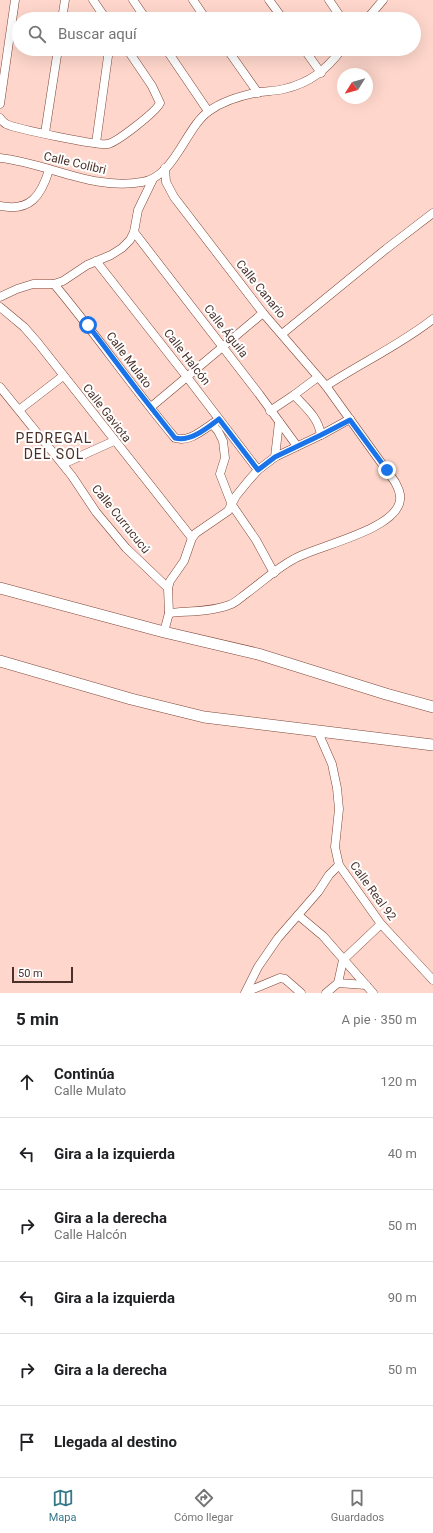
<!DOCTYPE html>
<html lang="es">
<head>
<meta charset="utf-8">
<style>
  body { margin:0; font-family:Roboto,sans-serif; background:#f2f2f2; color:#202124 }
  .compass { position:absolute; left:337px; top:68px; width:36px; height:36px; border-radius:50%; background:#fff; box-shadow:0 4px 16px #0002; rotate:233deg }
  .scale { position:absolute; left:12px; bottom:10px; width:61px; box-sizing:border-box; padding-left:4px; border:2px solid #4b312a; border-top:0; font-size:11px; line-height:14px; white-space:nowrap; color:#4b312a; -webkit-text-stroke:3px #fff; paint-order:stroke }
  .stop { position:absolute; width:12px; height:12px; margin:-9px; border:3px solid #1a73e8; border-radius:50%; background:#fff }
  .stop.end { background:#1a73e8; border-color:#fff; box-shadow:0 1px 4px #0008 }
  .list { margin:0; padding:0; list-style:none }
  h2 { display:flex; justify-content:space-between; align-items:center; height:52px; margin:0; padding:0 16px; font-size:17px }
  h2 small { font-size:13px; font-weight:400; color:#757577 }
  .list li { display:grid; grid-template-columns:26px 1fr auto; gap:12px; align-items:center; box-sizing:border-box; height:72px; padding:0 16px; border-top:1px solid #e0e0e0 }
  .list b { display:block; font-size:15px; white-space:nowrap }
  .list p { margin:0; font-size:13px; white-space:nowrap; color:#757577 }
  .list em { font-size:13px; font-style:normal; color:#757577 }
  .icon { flex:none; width:22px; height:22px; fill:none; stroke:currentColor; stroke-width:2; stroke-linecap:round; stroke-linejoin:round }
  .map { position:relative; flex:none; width:433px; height:993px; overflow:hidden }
  .search { position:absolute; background:#fff; box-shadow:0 4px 16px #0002; left:12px; right:12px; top:12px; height:44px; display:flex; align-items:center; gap:10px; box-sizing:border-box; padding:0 14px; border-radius:22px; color:#757577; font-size:15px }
  .sheet { height:484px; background:#fff }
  nav { display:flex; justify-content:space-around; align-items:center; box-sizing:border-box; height:56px; border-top:1px solid #e0e0e0; background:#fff; font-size:11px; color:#757577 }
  nav a { display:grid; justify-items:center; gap:2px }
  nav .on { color:#357989 }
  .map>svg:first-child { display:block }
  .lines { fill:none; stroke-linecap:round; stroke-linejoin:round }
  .minor-casing { stroke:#7f4738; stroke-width:9 }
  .tertiary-casing { stroke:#7f4738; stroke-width:12 }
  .minor { stroke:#fff; stroke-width:8 }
  .tertiary { stroke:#fff; stroke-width:11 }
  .route { stroke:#1a73e8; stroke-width:5 }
  .labels { text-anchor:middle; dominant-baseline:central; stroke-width:4; stroke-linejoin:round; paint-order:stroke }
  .street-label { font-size:12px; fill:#4b312a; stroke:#fff }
  .quarter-label { font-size:14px; letter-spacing:1px; fill:#4b312a; stroke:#fff }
</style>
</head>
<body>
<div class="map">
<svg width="433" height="993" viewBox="0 0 433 993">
  <rect width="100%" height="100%" fill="#fed6cb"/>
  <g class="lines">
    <g class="minor-casing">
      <g id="minor">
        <polyline points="93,0 106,19"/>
        <polyline points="133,0 146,19"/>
        <polyline points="193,0 206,19"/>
        <polyline points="269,0 283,19"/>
        <polyline points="329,0 342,19"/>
        <polyline points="62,19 65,0"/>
        <polyline points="367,19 383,0"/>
        <polyline points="166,49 208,111"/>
        <polyline points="227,49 258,93"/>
        <polyline points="304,49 321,73"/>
        <polyline points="0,104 15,0"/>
        <path d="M0 118C2 121 3 122 6 124 17 129 98 146 108 144 117 142 156 112 160 103L152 86 127 49"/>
        <polyline points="45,133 58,49"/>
        <polyline points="96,143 109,49"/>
        <path d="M0 158C48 163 93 191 142 182 175 177 185 128 209 111 223 101 243 95 260 92 268 91 276 91 284 89 310 83 326 70 342 49"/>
        <path d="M165 168 166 182 174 197 263 313 326 386 395 482C398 488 401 493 400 500 397 530 316 546 294 559 277 568 262 582 247 593 241 597 236 603 229 605 210 612 189 611 169 613"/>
        <path d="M0 206C30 212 41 196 49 170"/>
        <polyline points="134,232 259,394 297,446"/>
        <polyline points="96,261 187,377 258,470"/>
        <path d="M54 284C96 334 133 388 175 438 189 442 200 432 212 424"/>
        <polyline points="0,297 17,289 33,284 54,284 63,281 87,265 111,255 122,248 130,240 134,232 138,210 153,179"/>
        <polyline points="0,307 24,327 38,343 192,538"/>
        <polyline points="282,334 386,249 433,213"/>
        <path d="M326 386C361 363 400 345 433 319"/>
        <polyline points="0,387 72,476 96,512 126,548 168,588"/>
        <path d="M294 395C306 408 318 417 321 435"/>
        <polyline points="151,407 263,313"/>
        <polyline points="19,410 63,376"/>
        <polyline points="270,411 294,395 318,377"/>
        <polyline points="215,422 212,424 218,431 223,441 225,458 220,474 232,505 256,540 274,573"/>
        <polyline points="275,457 279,422"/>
        <polyline points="63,464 114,441"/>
        <polyline points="164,632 169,613 168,588 170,581 184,561 192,538 196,533 228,511 236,496 249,480 258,470 275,457 321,435 350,419"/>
        <polyline points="318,732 332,764 337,788 339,809 335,847 339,865 381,924 433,980"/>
        <polyline points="298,915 323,936 373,993"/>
        <polyline points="338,983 343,960 381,924"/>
        <polyline points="246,992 280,978 285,979 301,993"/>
        <polyline points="245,993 258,967 278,938 318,892 329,875 339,865"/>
        <polyline points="326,993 338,983 366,985"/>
      </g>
    </g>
    <g class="tertiary-casing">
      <g id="tertiary">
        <polyline points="0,588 164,632 258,654 386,694 433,707"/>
        <polyline points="0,661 131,699 204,717 433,745"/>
      </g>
    </g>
    <use href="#minor" class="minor"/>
    <use href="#tertiary" class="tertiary"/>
  </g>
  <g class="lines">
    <path class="route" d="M88 325 138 391 175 438C191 442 207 428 219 419L258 470 275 457 321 435 350 420 387 470"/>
  </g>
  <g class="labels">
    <g class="street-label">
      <text transform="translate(75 163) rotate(13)">Calle Colibri</text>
      <text transform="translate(261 289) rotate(51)">Calle Canario</text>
      <text transform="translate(226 331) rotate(52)">Calle Águila</text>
      <text transform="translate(187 357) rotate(52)">Calle Halcón</text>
      <text transform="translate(129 360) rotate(53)">Calle Mulato</text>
      <text transform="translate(107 413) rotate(52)">Calle Gaviota</text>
      <text transform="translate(121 519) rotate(51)">Calle Currucucú</text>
      <text transform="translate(373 891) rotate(54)">Calle Real 92</text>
    </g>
    <g class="quarter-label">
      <text x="54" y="438">PEDREGAL<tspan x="54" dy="16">DEL SOL</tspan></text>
    </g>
  </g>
</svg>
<svg class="compass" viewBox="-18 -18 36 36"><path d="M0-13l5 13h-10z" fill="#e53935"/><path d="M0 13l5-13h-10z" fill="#757577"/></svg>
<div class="scale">50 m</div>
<div class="stop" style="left:88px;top:325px"></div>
<div class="stop end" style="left:387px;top:470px"></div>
<div class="search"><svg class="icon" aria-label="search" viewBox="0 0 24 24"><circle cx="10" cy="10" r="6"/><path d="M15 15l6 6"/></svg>Buscar aquí</div>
</div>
<section class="sheet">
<h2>5 min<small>A pie · 350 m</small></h2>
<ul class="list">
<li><svg class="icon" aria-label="ahead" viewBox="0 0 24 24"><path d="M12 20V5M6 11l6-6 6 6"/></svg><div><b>Continúa</b><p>Calle Mulato</p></div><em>120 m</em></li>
<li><svg class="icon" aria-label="left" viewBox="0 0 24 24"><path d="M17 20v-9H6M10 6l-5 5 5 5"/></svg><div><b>Gira a la izquierda</b></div><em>40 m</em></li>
<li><svg class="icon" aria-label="right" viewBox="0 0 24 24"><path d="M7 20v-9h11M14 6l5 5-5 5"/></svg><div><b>Gira a la derecha</b><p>Calle Halcón</p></div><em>50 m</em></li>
<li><svg class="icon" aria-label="left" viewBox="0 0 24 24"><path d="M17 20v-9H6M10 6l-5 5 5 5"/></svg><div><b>Gira a la izquierda</b></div><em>90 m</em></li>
<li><svg class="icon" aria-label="right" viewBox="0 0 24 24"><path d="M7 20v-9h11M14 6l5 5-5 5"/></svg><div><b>Gira a la derecha</b></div><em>50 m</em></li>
<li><svg class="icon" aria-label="arrive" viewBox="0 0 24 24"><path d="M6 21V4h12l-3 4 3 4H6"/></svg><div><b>Llegada al destino</b></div></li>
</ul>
</section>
<nav>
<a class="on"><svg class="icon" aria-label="map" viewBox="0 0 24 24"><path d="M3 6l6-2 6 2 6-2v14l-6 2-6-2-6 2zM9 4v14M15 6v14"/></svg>Mapa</a>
<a><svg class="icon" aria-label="directions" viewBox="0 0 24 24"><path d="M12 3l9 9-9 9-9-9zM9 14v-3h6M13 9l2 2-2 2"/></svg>Cómo llegar</a>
<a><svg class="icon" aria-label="saved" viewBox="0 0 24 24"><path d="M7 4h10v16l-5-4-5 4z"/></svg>Guardados</a>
</nav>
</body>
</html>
